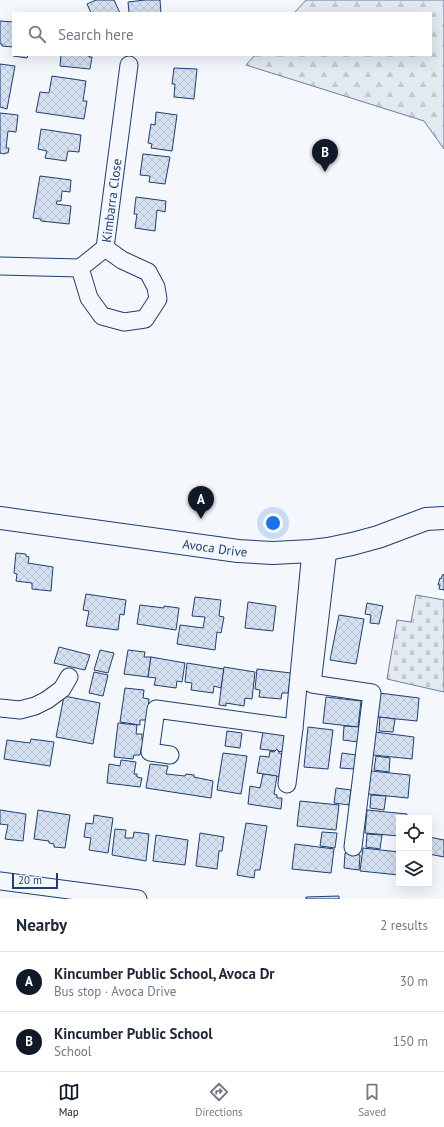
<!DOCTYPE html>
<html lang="en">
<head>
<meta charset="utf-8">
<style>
  body { margin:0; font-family:"PT Sans",sans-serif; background:#f6f6f7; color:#1f2937 }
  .controls { position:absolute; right:12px; bottom:12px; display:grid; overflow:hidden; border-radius:0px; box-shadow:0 4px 16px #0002 }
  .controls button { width:36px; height:36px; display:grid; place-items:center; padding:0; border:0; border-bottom:1px solid #e0e1e3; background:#fff; color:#1f2937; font:20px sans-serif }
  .scale { position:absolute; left:12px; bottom:10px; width:46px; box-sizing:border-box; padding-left:4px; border:2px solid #1d3f73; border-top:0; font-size:11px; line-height:14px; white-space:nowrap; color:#1d3f73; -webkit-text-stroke:3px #f4f7fb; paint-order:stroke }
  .you { position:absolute; left:273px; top:523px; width:14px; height:14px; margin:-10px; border:3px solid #fff; border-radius:50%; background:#1a73e8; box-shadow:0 0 0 6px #1a73e833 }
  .badge { display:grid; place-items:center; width:26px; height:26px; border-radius:50%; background:#111827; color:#fff; font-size:13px; font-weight:700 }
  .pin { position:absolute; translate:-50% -33px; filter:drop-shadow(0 1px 2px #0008) }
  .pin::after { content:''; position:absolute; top:21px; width:14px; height:12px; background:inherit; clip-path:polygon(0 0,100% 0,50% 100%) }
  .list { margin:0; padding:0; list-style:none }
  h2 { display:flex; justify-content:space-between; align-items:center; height:52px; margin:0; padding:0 16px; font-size:17px }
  h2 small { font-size:13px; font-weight:400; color:#747a83 }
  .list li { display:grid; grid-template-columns:26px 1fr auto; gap:12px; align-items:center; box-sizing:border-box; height:60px; padding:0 16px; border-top:1px solid #e0e1e3 }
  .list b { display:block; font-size:15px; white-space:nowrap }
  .list p { margin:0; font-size:13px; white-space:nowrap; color:#747a83 }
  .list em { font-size:13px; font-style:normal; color:#747a83 }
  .icon { flex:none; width:22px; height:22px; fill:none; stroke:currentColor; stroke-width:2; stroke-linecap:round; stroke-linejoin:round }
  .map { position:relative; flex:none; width:444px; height:899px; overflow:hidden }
  .search { position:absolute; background:#fff; box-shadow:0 4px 16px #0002; left:12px; right:12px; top:12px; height:44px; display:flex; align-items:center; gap:10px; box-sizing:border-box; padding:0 14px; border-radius:0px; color:#747a83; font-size:15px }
  .sheet { height:172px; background:#fff }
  nav { display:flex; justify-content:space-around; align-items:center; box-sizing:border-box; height:56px; border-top:1px solid #e0e1e3; background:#fff; font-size:11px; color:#747a83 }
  nav a { display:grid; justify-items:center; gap:2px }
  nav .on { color:#111827 }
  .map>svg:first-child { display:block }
  .forest { fill:url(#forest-firs); stroke:#687fa3 }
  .cemetery { fill:url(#cemetery-stones); stroke:#687fa3 }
  .building { fill:url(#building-cross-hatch); stroke:#1d3f73 }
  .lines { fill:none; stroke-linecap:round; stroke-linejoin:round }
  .minor-casing { stroke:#1d3f73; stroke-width:19 }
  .major-casing { stroke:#1d3f73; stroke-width:24 }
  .minor { stroke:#f4f7fb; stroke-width:17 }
  .major { stroke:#f4f7fb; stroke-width:22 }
  .labels { text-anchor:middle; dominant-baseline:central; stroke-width:3; stroke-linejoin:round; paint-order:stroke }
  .street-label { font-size:13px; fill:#1d3f73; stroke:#f4f7fb }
</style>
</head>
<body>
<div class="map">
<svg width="444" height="899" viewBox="0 0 444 899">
  <defs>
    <pattern id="forest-firs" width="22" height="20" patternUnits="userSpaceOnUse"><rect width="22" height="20" fill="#e3e9f0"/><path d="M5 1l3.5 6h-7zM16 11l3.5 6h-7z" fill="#c2c9d1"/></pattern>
    <pattern id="cemetery-stones" width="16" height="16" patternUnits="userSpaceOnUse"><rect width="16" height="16" fill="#e3e9f0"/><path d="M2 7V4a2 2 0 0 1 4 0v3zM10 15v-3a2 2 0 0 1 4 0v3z" fill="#c2c9d1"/></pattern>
    <pattern id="building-cross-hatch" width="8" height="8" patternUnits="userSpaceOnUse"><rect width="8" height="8" fill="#d5e0f0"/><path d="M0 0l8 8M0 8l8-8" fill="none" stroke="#b6c1d1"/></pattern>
  </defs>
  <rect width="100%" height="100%" fill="#f4f7fb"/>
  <polygon class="forest" points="306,0 444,0 444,149 424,121 246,65 255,55 431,55 431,13 294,13"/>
  <polygon class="cemetery" points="416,595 444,600 444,692 387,679 397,620 411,622"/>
  <g class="building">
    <polygon points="96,0 114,0 120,13 91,13 87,4"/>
    <polygon points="145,0 160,0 161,13 129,13 128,2"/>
    <polygon points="0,21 13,22 13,47 2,46 2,44 0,44"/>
    <polygon points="13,55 28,55 27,58 13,56"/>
    <polygon points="61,55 89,55 89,57 92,57 90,69 60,66"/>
    <polygon points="0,64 15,66 7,109 0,107"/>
    <polygon points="174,68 197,69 194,99 174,97 175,84 172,84"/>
    <polygon points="52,76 86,81 83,101 87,101 84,119 36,112 40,92 49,93"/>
    <polygon points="156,112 177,115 172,151 151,148 152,144 148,143 151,124 155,125"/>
    <polygon points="0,113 18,115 16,132 8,131 6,148 9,148 8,153 5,153 5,154 0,153"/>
    <polygon points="41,129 81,135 79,152 68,151 66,161 45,158 47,151 38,149"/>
    <polygon points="143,154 170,157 165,184 149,182 150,176 140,175"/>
    <polygon points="40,176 71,180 70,192 62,191 61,201 57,201 56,204 71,206 69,224 41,221 41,219 33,218"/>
    <polygon points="136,197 166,201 165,212 157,210 155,231 135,228 137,214 134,214"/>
    <polygon points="16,553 26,554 26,556 29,557 28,563 53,567 51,591 32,589 32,583 16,581 17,574 14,573"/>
    <polygon points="443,574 444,575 444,590 439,589 440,585 438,585 440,578 441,579"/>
    <polygon points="86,594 126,600 124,615 120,614 118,630 86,626 89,611 83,610"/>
    <polygon points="195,597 221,600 219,616 224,617 221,633 217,632 215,650 177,644 180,625 203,628 205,617 192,616"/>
    <polygon points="248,602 276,606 273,631 245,628"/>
    <polygon points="367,603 383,606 379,624 370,623 371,615 365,614"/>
    <polygon points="140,605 164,608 164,606 179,608 176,630 137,624"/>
    <polygon points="339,615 364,619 356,664 330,660"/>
    <polygon points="59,647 90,655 85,670 54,663"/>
    <polygon points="100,650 114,653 108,673 94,670"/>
    <polygon points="128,650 145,652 144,657 151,657 148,677 124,674"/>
    <polygon points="151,657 185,663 182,682 177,681 176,688 154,685 156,678 148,677"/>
    <polygon points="187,663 224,669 221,688 214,686 213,693 191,690 192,683 185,682"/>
    <polygon points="224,667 255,672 252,699 245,698 244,706 226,703 226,706 219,705"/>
    <polygon points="257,669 291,673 288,693 282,693 281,699 259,697 260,690 255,689"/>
    <polygon points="94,672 108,675 103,696 89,693"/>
    <polygon points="125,688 144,690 143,698 149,699 147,720 140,720 140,725 120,722"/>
    <polygon points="379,693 419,698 417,721 377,717"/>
    <polygon points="64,696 100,703 93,744 56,737"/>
    <polygon points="326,697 361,701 358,727 323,723"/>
    <polygon points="380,717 395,719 393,732 379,731"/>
    <polygon points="118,723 137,725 136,734 142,734 142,740 145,741 144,749 141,749 140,755 134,755 133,759 114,757"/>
    <polygon points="344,726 360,727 358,742 343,740"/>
    <polygon points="308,727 333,730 328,769 304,767"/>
    <polygon points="227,731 242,733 240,748 225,746"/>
    <polygon points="263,732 286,735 284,752 260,749"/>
    <polygon points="375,732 414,737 412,759 373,755"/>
    <polygon points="31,739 54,742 50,766 4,759 7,740 30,743"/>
    <polygon points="277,749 280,754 284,754 282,777 257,773 260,756 269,757 270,751 274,752"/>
    <polygon points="223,753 247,756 241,794 217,790"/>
    <polygon points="342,753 356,755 355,769 340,768"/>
    <polygon points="376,756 390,758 389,772 374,770"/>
    <polygon points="121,760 136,762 134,774 137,774 137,777 142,778 140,787 107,783 109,764 120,766"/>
    <polygon points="150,764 168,766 166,774 185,776 186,774 194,775 194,777 213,781 211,798 146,788"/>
    <polygon points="371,771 410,775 408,798 368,794"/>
    <polygon points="263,774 277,776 274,794 277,795 277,798 282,798 281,809 248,804 250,786 260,788"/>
    <polygon points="336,788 351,790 349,805 334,803"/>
    <polygon points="371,795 386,796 384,810 370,808"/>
    <polygon points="300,801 339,805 336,830 297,826"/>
    <polygon points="0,810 26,814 23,841 5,839 8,825 0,824"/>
    <polygon points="38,810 70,815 65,848 54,847 54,844 49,843 49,841 34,839"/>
    <polygon points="367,810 407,814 406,818 399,818 399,836 365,833"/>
    <polygon points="94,815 113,818 108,853 89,850 91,838 84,837 86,823 93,824"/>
    <polygon points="246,823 267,826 260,870 255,870 254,878 237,875"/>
    <polygon points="115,829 126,830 125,838 133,838 134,832 149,834 146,861 112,855"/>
    <polygon points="322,832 337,833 335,848 320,846"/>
    <polygon points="200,833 224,837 222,851 219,851 217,869 196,866"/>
    <polygon points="367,834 382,835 380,849 366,847"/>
    <polygon points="156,835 188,840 185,865 153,861"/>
    <polygon points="429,837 444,840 444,857 429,854"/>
    <polygon points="295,844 334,849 331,873 292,869"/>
    <polygon points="363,848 399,852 399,875 360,871"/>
    <polygon points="345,853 360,855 359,870 344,868"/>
    <polygon points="339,896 339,899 306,899 306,897"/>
  </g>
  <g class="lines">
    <g class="minor-casing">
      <g id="minor">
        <path id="s1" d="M0 266 80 268 105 248 129 65"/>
        <polyline points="80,268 89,298 102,316 124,322 145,319 158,299 156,287 148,272 122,260 105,248"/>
        <polyline points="328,549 312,684 372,693 353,847"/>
        <polyline points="0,708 20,710 35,706 47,700 62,689 69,677"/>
        <polyline points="170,755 150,752 156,709 294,728"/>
        <polyline points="287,784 294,728 311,551"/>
        <polyline points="0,881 138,899"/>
      </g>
    </g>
    <g class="major-casing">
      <g id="major">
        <path id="s2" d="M0 518 238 551 273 553 311 551 328 549 352 544 378 537 426 519 444 518"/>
      </g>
    </g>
    <use href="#minor" class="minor"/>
    <use href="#major" class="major"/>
  </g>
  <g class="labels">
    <g class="street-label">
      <text stroke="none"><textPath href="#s1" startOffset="160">Kimbarra Close</textPath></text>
      <text stroke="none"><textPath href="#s2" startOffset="217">Avoca Drive</textPath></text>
    </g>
  </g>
</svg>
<div class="controls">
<button><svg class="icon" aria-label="locate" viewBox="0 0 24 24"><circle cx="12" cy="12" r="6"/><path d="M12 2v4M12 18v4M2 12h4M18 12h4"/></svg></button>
<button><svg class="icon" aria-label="layers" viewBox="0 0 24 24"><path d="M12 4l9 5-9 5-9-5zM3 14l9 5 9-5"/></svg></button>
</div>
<div class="scale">20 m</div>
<div class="you"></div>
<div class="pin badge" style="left:201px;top:519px">A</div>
<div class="pin badge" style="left:325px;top:172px">B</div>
<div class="search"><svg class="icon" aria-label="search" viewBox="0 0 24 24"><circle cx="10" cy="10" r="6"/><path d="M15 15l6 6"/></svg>Search here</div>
</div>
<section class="sheet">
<h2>Nearby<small>2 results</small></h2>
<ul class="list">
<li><span class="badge">A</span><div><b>Kincumber Public School, Avoca Dr</b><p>Bus stop · Avoca Drive</p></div><em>30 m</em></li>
<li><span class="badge">B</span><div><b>Kincumber Public School</b><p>School</p></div><em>150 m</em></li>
</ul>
</section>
<nav>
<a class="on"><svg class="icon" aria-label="map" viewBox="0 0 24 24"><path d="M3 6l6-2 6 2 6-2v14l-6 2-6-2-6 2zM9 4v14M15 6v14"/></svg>Map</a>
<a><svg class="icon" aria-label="directions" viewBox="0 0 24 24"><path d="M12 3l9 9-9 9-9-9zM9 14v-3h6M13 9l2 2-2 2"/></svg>Directions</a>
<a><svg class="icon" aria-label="saved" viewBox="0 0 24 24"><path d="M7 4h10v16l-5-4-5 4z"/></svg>Saved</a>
</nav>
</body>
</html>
